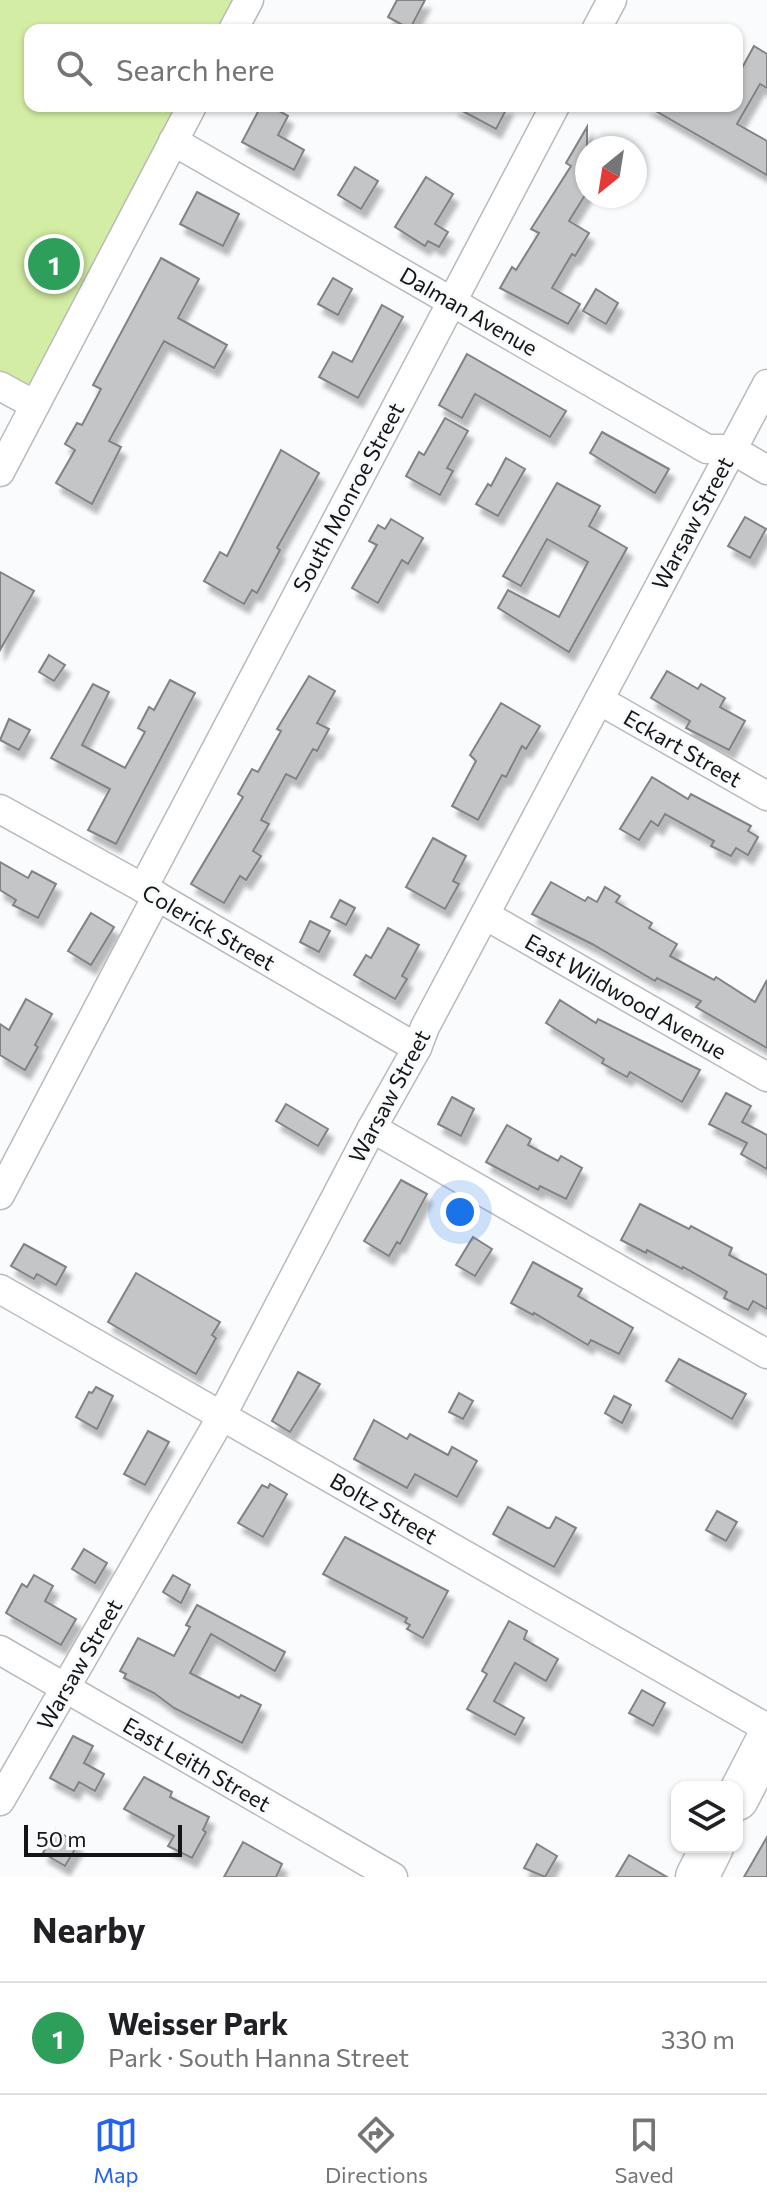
<!DOCTYPE html>
<html lang="en">
<head>
<meta charset="utf-8">
<style>
  body { margin:0; font-family:Commissioner,sans-serif; background:#f6f6f6; color:#202124 }
  .controls { position:absolute; right:24px; bottom:24px; display:grid; overflow:hidden; border-radius:16px; box-shadow:0 2px 6px #0004 }
  .controls button { width:72px; height:72px; display:grid; place-items:center; padding:0; border:0; border-bottom:2px solid #e0e0e0; background:#fff; color:#202124; font:40px sans-serif }
  .compass { position:absolute; left:575px; top:136px; width:72px; height:72px; border-radius:50%; background:#fff; box-shadow:0 2px 6px #0004; rotate:210deg }
  .scale { position:absolute; left:24px; bottom:20px; width:158px; box-sizing:border-box; padding-left:8px; border:4px solid #141515; border-top:0; font-size:22px; line-height:28px; white-space:nowrap; color:#141515; -webkit-text-stroke:6px #f9fbfd; paint-order:stroke }
  .you { position:absolute; left:460px; top:1212px; width:28px; height:28px; margin:-20px; border:6px solid #fff; border-radius:50%; background:#1a73e8; box-shadow:0 0 0 12px #1a73e833 }
  .badge { display:grid; place-items:center; width:52px; height:52px; border-radius:50%; background:#2563eb; color:#fff; font-size:26px; font-weight:700 }
  .pin { position:absolute; translate:-50% -50%; border:4px solid #fff; box-shadow:0 2px 8px #0006 }
  .list { margin:0; padding:0; list-style:none }
  h2 { display:flex; justify-content:space-between; align-items:center; height:104px; margin:0; padding:0 32px; font-size:34px }
  h2 small { font-size:26px; font-weight:400; color:#757577 }
  .list li { display:grid; grid-template-columns:52px 1fr auto; gap:24px; align-items:center; box-sizing:border-box; height:112px; padding:0 32px; border-top:2px solid #e0e0e0 }
  .list b { display:block; font-size:30px; white-space:nowrap }
  .list p { margin:0; font-size:26px; white-space:nowrap; color:#757577 }
  .list em { font-size:26px; font-style:normal; color:#757577 }
  .icon { flex:none; width:44px; height:44px; fill:none; stroke:currentColor; stroke-width:2; stroke-linecap:round; stroke-linejoin:round }
  .map { position:relative; flex:none; width:767px; height:1877px; overflow:hidden }
  .search { position:absolute; background:#fff; box-shadow:0 2px 6px #0004; left:24px; right:24px; top:24px; height:88px; display:flex; align-items:center; gap:20px; box-sizing:border-box; padding:0 28px; border-radius:16px; color:#757577; font-size:30px }
  .sheet { height:216px; background:#fff }
  nav { display:flex; justify-content:space-around; align-items:center; box-sizing:border-box; height:112px; border-top:2px solid #e0e0e0; background:#fff; font-size:22px; color:#757577 }
  nav a { display:grid; justify-items:center; gap:4px }
  nav .on { color:#2563eb }
  .map>svg:first-child { display:block }
  .green { fill:#d3eea4 }
  .building { fill:#c3c5c7; stroke:#808284; stroke-width:2; filter:url(#shadow) }
  .lines { fill:none; stroke-linecap:round; stroke-linejoin:round }
  .minor-casing { stroke:#b8babc; stroke-width:31 }
  .highway-casing { stroke:#b8babc; stroke-width:45 }
  .minor { stroke:#fff; stroke-width:28 }
  .highway { stroke:#fff; stroke-width:42 }
  .labels { text-anchor:middle; dominant-baseline:central; stroke-width:6; stroke-linejoin:round; paint-order:stroke }
  .street-label { font-size:22px; fill:#141515; stroke:#f9fbfd }
</style>
</head>
<body>
<div class="map">
<svg width="767" height="1877" viewBox="0 0 767 1877">
  <defs>
    <filter id="shadow"><feDropShadow dx="5" dy="9" stdDeviation="2" flood-color="#0004"/></filter>
  </defs>
  <rect width="100%" height="100%" fill="#f9fbfd"/>
  <polygon class="green" points="0,0 249,0 233,30 30,30 30,106 192,106 35,405 0,386"/>
  <g class="building">
    <polygon points="397,0 425,0 410,29 388,17"/>
    <polygon points="754,46 767,54 767,88 760,84 737,124 767,141 767,175 647,106 737,106 737,77"/>
    <polygon points="261,106 270,106 288,116 278,135 304,150 294,170 242,142"/>
    <polygon points="453,106 508,106 496,129"/>
    <polygon points="587,127 587,192 569,221 589,233 575,256 572,254 552,288 580,304 568,324 500,288 512,267 516,270 539,233 531,229 571,166 566,163"/>
    <polygon points="355,167 378,181 361,209 338,195"/>
    <polygon points="426,177 453,194 435,224 448,232 439,247 428,241 425,246 395,227"/>
    <polygon points="197,192 239,214 223,246 180,224"/>
    <polygon points="161,258 199,279 178,318 227,345 214,368 164,341 109,441 121,447 92,504 56,483 75,450 65,444 77,423 82,425 101,389 93,385"/>
    <polygon points="333,278 352,289 338,315 318,304"/>
    <polygon points="596,289 618,303 606,324 583,311"/>
    <polygon points="382,305 403,317 358,398 319,377 333,352 352,362"/>
    <polygon points="467,354 566,411 550,437 475,394 462,418 439,405"/>
    <polygon points="445,418 468,431 447,468 453,471 440,495 406,476 419,452 424,455"/>
    <polygon points="602,432 669,469 655,493 590,453"/>
    <polygon points="281,450 319,473 277,548 280,550 257,593 252,590 244,604 204,581 220,552 227,556"/>
    <polygon points="506,458 525,469 498,516 476,504 488,484 491,486"/>
    <polygon points="557,483 600,506 589,526 627,548 569,652 498,608 508,590 559,617 588,562 547,539 521,586 503,576"/>
    <polygon points="745,517 766,529 750,558 728,546"/>
    <polygon points="391,519 423,538 408,564 402,560 378,603 352,588 377,545 369,541 378,525 385,529"/>
    <polygon points="0,572 34,591 0,650"/>
    <polygon points="49,655 65,665 54,681 39,672"/>
    <polygon points="667,671 698,689 701,684 725,698 720,707 745,721 729,750 686,728 690,721 651,698"/>
    <polygon points="309,676 335,691 317,723 329,729 317,751 313,749 296,779 286,774 261,820 269,824 253,851 261,856 246,880 240,876 224,903 191,884 243,797 238,794 252,769 258,772 281,731 277,729"/>
    <polygon points="170,680 195,693 116,844 88,830 110,789 51,758 93,684 109,692 82,745 125,768 145,732 138,728 149,707 154,710"/>
    <polygon points="501,703 540,726 526,749 522,746 506,777 502,775 478,820 452,806 476,761 470,755"/>
    <polygon points="9,719 30,730 19,750 0,740"/>
    <polygon points="652,777 688,799 691,794 751,826 748,831 758,837 748,855 736,848 731,856 711,846 714,841 665,814 658,826 651,821 639,840 620,829"/>
    <polygon points="433,838 466,856 453,881 459,884 445,909 406,887"/>
    <polygon points="0,862 28,878 32,871 56,884 38,918 13,905 16,900 0,890"/>
    <polygon points="551,882 585,901 588,897 597,902 605,887 620,896 616,902 652,923 649,928 677,944 670,956 714,980 716,977 755,1002 767,980 767,1048 696,1007 701,1001 657,978 655,981 592,944 532,914"/>
    <polygon points="340,900 355,908 346,925 331,917"/>
    <polygon points="91,913 114,927 91,965 68,951"/>
    <polygon points="310,921 330,931 319,952 300,942"/>
    <polygon points="388,928 419,945 402,976 407,979 395,999 354,975 366,955 371,958"/>
    <polygon points="26,999 52,1014 35,1045 38,1047 25,1070 0,1055 0,1024 9,1030"/>
    <polygon points="560,1000 596,1023 598,1019 700,1070 682,1102 630,1072 627,1077 602,1063 604,1059 546,1023"/>
    <polygon points="726,1093 751,1106 742,1122 767,1135 767,1169 741,1154 747,1143 709,1124"/>
    <polygon points="452,1097 474,1109 461,1136 438,1124"/>
    <polygon points="286,1104 328,1129 318,1146 276,1121"/>
    <polygon points="507,1125 531,1139 528,1145 558,1161 561,1156 582,1168 566,1199 540,1186 538,1190 486,1162"/>
    <polygon points="401,1180 427,1194 400,1244 397,1242 389,1256 364,1241"/>
    <polygon points="640,1204 689,1229 691,1226 732,1248 729,1255 767,1275 767,1309 753,1301 748,1310 724,1298 727,1292 683,1267 682,1269 647,1250 646,1253 621,1240"/>
    <polygon points="473,1237 492,1249 475,1276 456,1265"/>
    <polygon points="24,1244 66,1267 56,1285 37,1274 34,1279 11,1266"/>
    <polygon points="533,1262 582,1289 578,1296 633,1328 619,1354 591,1340 588,1345 534,1313 533,1315 511,1303"/>
    <polygon points="136,1273 220,1322 212,1335 216,1338 196,1374 108,1322"/>
    <polygon points="679,1359 746,1394 732,1419 666,1381"/>
    <polygon points="298,1372 320,1384 290,1432 272,1421"/>
    <polygon points="96,1387 113,1396 97,1429 76,1417 89,1392 92,1393"/>
    <polygon points="459,1393 473,1401 463,1419 449,1412"/>
    <polygon points="614,1396 631,1405 622,1423 605,1413"/>
    <polygon points="374,1420 407,1439 410,1434 448,1455 452,1447 477,1461 457,1497 415,1474 407,1488 354,1459"/>
    <polygon points="148,1431 169,1442 145,1485 124,1474"/>
    <polygon points="270,1484 287,1494 263,1537 238,1523 262,1485 268,1488"/>
    <polygon points="508,1507 547,1528 550,1528 556,1517 576,1528 554,1567 493,1534"/>
    <polygon points="717,1511 737,1522 726,1541 706,1530"/>
    <polygon points="345,1537 448,1591 423,1638 407,1629 410,1625 405,1622 407,1618 323,1574"/>
    <polygon points="84,1549 107,1563 95,1583 72,1569"/>
    <polygon points="34,1575 53,1586 45,1601 76,1619 61,1645 6,1613 22,1584 27,1587"/>
    <polygon points="173,1575 190,1585 181,1603 163,1592"/>
    <polygon points="197,1605 285,1652 275,1671 211,1634 190,1673 239,1698 241,1695 261,1705 242,1743 174,1708 154,1693 124,1678 126,1674 120,1671 138,1638 174,1656 190,1627 186,1625"/>
    <polygon points="509,1621 527,1631 524,1639 558,1659 546,1681 515,1663 494,1701 524,1718 515,1735 467,1709 487,1674 482,1671"/>
    <polygon points="642,1690 665,1703 653,1726 629,1713"/>
    <polygon points="73,1736 93,1746 84,1763 104,1774 95,1791 79,1782 74,1791 50,1778"/>
    <polygon points="144,1777 172,1792 170,1797 209,1817 203,1830 206,1832 192,1858 168,1846 174,1836 124,1809"/>
    <polygon points="56,1830 78,1844 65,1866 43,1853"/>
    <polygon points="767,1837 767,1877 744,1877"/>
    <polygon points="243,1842 282,1864 276,1877 224,1877"/>
    <polygon points="537,1844 557,1856 545,1877 524,1868"/>
    <polygon points="629,1855 667,1877 616,1877"/>
  </g>
  <g class="lines">
    <g class="minor-casing">
      <g id="minor">
        <polyline points="233,30 249,0"/>
        <polyline points="596,30 612,0"/>
        <polyline points="173,141 707,449 731,449 767,470"/>
        <polyline points="0,386 35,405"/>
        <polyline points="0,472 192,106"/>
        <polyline points="599,700 767,796"/>
        <polyline points="0,809 143,888 417,1048"/>
        <polyline points="143,888 555,106"/>
        <polyline points="485,915 767,1077"/>
        <polyline points="372,1128 767,1354"/>
        <polyline points="0,1195 157,896"/>
        <polyline points="0,1289 767,1728"/>
        <polyline points="0,1650 393,1877"/>
        <polyline points="0,1801 214,1430 372,1128 417,1048 425,1027 767,384"/>
      </g>
    </g>
    <g class="highway-casing">
      <g id="highway">
        <polyline points="737,1799 767,1741"/>
        <polyline points="697,1877 712,1847"/>
      </g>
    </g>
    <use href="#minor" class="minor"/>
    <use href="#highway" class="highway"/>
  </g>
  <g class="labels">
    <g class="street-label">
      <text transform="translate(469 311) rotate(30)">Dalman Avenue</text>
      <text transform="translate(348 497) rotate(-62)">South Monroe Street</text>
      <text transform="translate(692 523) rotate(-62)">Warsaw Street</text>
      <text transform="translate(683 748) rotate(30)">Eckart Street</text>
      <text transform="translate(209 927) rotate(30)">Colerick Street</text>
      <text transform="translate(626 996) rotate(30)">East Wildwood Avenue</text>
      <text transform="translate(389 1096) rotate(-62)">Warsaw Street</text>
      <text transform="translate(384 1508) rotate(30)">Boltz Street</text>
      <text transform="translate(79 1664) rotate(-60)">Warsaw Street</text>
      <text transform="translate(197 1764) rotate(30)">East Leith Street</text>
    </g>
  </g>
</svg>
<div class="controls">
<button><svg class="icon" aria-label="layers" viewBox="0 0 24 24"><path d="M12 4l9 5-9 5-9-5zM3 14l9 5 9-5"/></svg></button>
</div>
<svg class="compass" viewBox="-18 -18 36 36"><path d="M0-13l5 13h-10z" fill="#e53935"/><path d="M0 13l5-13h-10z" fill="#757577"/></svg>
<div class="scale">50 m</div>
<div class="you"></div>
<div class="pin badge" style="left:54px;top:264px;background:#2e9e5b">1</div>
<div class="search"><svg class="icon" aria-label="search" viewBox="0 0 24 24"><circle cx="10" cy="10" r="6"/><path d="M15 15l6 6"/></svg>Search here</div>
</div>
<section class="sheet">
<h2>Nearby<small></small></h2>
<ul class="list">
<li><span class="badge" style="background:#2e9e5b">1</span><div><b>Weisser Park</b><p>Park · South Hanna Street</p></div><em>330 m</em></li>
</ul>
</section>
<nav>
<a class="on"><svg class="icon" aria-label="map" viewBox="0 0 24 24"><path d="M3 6l6-2 6 2 6-2v14l-6 2-6-2-6 2zM9 4v14M15 6v14"/></svg>Map</a>
<a><svg class="icon" aria-label="directions" viewBox="0 0 24 24"><path d="M12 3l9 9-9 9-9-9zM9 14v-3h6M13 9l2 2-2 2"/></svg>Directions</a>
<a><svg class="icon" aria-label="saved" viewBox="0 0 24 24"><path d="M7 4h10v16l-5-4-5 4z"/></svg>Saved</a>
</nav>
</body>
</html>
